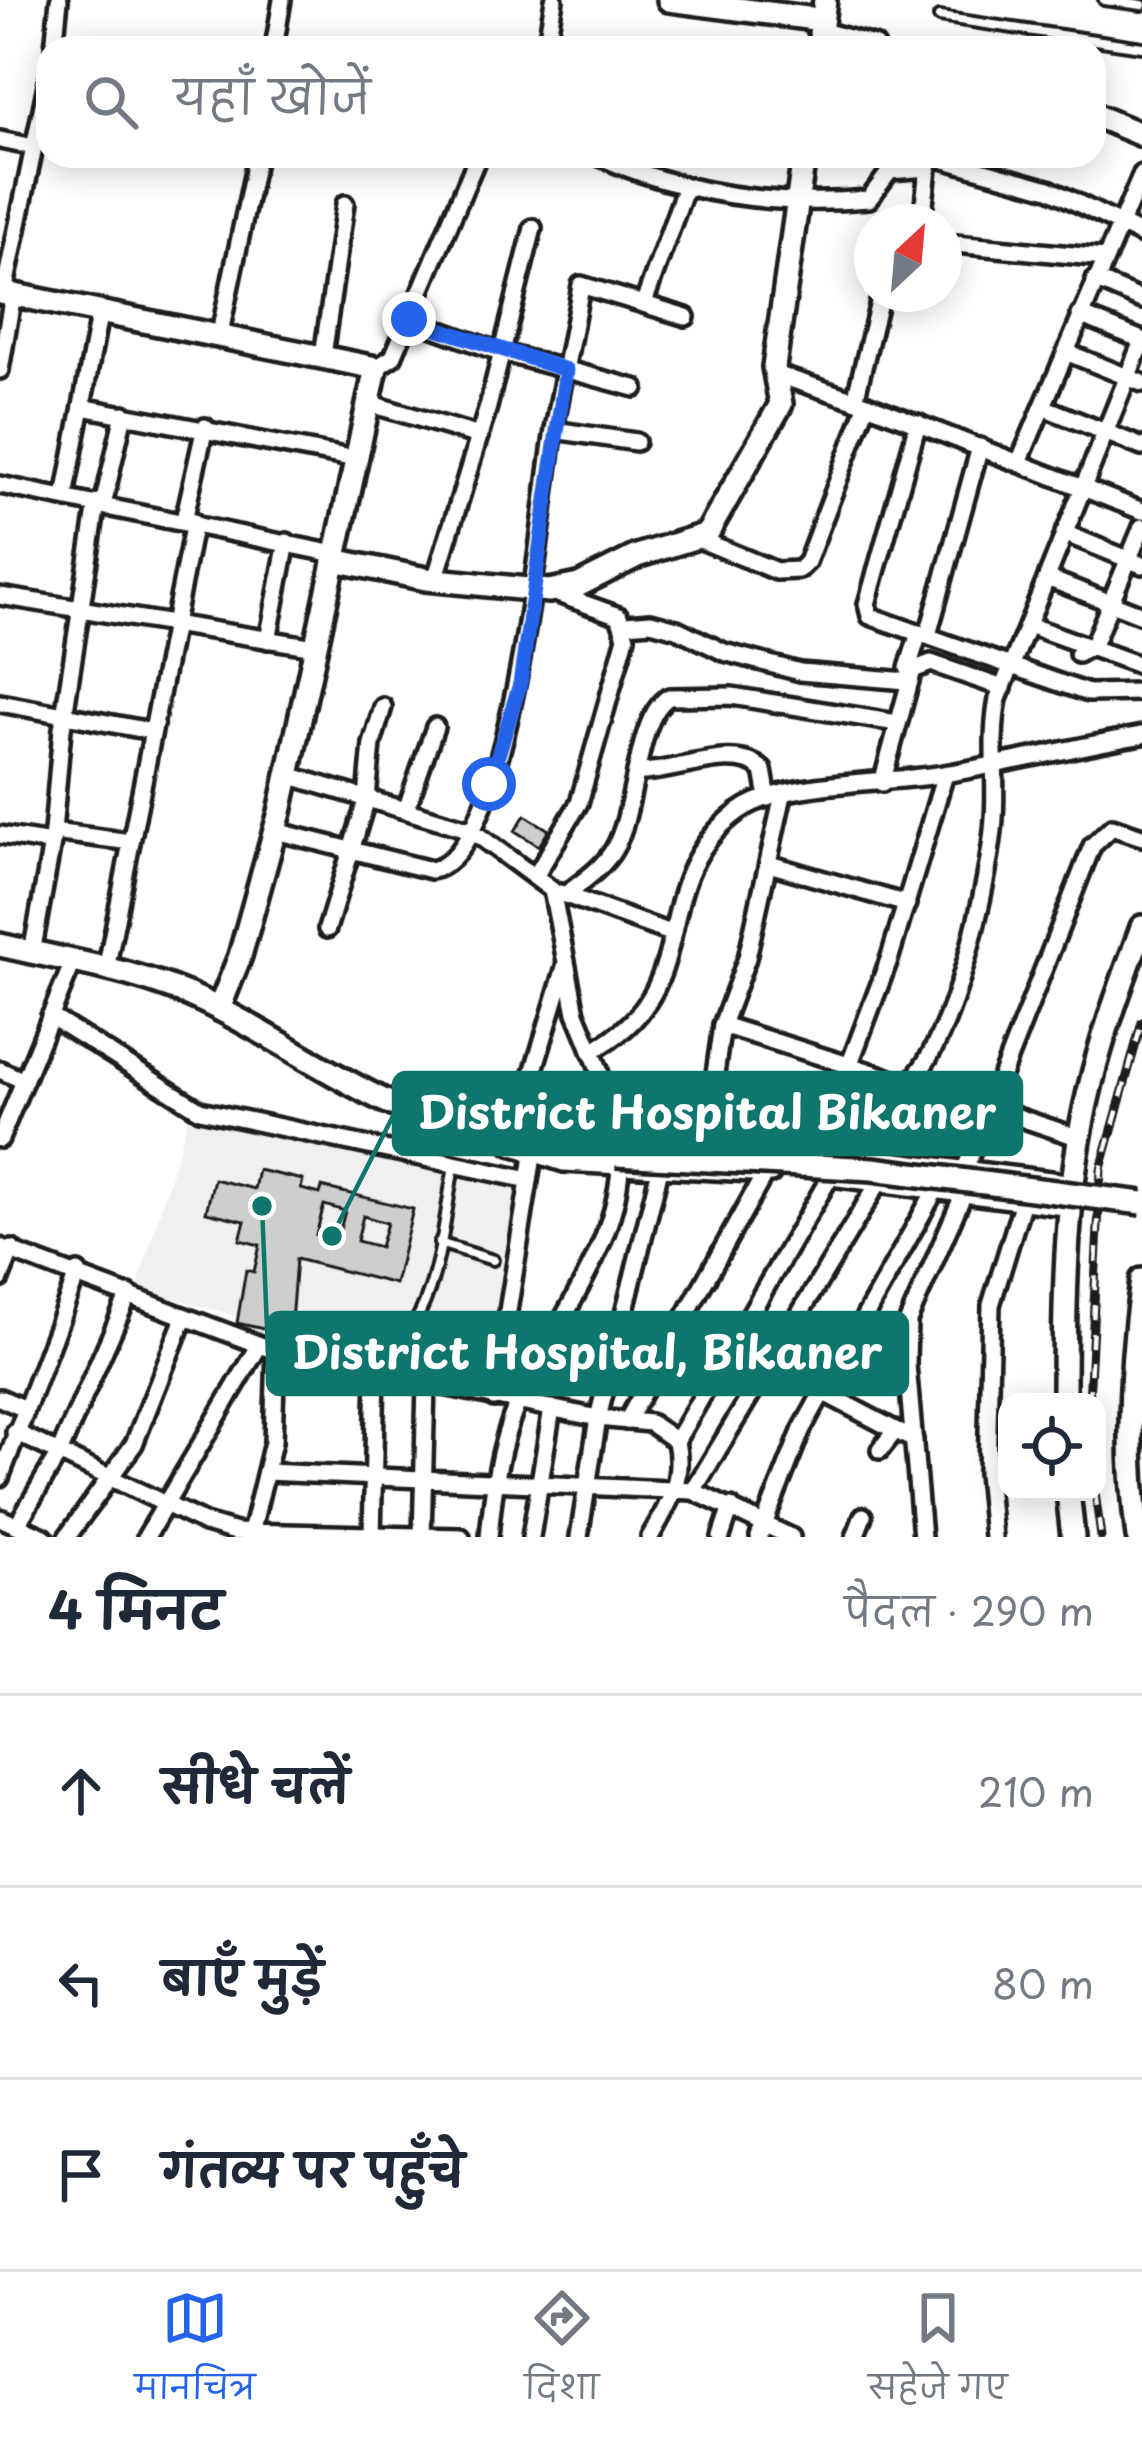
<!DOCTYPE html>
<html lang="hi">
<head>
<meta charset="utf-8">
<style>
  body { margin:0; font-family:"Playpen Sans","Playpen Sans Deva",sans-serif; background:#f6f6f7; color:#1f2937 }
  .controls { position:absolute; right:36px; bottom:36px; display:grid; overflow:hidden; border-radius:24px; box-shadow:0 6px 30px #0003 }
  .controls button { width:108px; height:108px; display:grid; place-items:center; padding:0; border:0; border-bottom:3px solid #e0e1e3; background:#fff; color:#1f2937; font:60px sans-serif }
  .compass { position:absolute; left:854px; top:204px; width:108px; height:108px; border-radius:50%; background:#fff; box-shadow:0 6px 30px #0003; rotate:26deg }
  .stop { position:absolute; width:36px; height:36px; margin:-27px; border:9px solid #2563eb; border-radius:50%; background:#fff }
  .stop.end { background:#2563eb; border-color:#fff; box-shadow:0 3px 12px #0008 }
  .list { margin:0; padding:0; list-style:none }
  h2 { display:flex; justify-content:space-between; align-items:center; height:156px; margin:0; padding:0 48px; font-size:51px }
  h2 small { font-size:39px; font-weight:400; color:#747a83 }
  .list li { display:grid; grid-template-columns:78px 1fr auto; gap:36px; align-items:center; box-sizing:border-box; height:192px; padding:0 48px; border-top:3px solid #e0e1e3 }
  .list b { display:block; font-size:45px; white-space:nowrap }
  .list em { font-size:39px; font-style:normal; color:#747a83 }
  .icon { flex:none; width:66px; height:66px; fill:none; stroke:currentColor; stroke-width:2; stroke-linecap:round; stroke-linejoin:round }
  .map { position:relative; flex:none; width:1142px; height:1537px; overflow:hidden }
  .search { position:absolute; background:#fff; box-shadow:0 6px 30px #0003; left:36px; right:36px; top:36px; height:132px; display:flex; align-items:center; gap:30px; box-sizing:border-box; padding:0 42px; border-radius:36px; color:#747a83; font-size:45px }
  .sheet { height:732px; background:#fff }
  nav { display:flex; justify-content:space-around; align-items:center; box-sizing:border-box; height:168px; border-top:3px solid #e0e1e3; background:#fff; font-size:33px; color:#747a83 }
  nav a { display:grid; justify-items:center; gap:6px }
  nav .on { color:#2563eb }
  .map>svg:first-child { display:block }
  .built { fill:#f0f0f0 }
  .building { fill:#cecece; stroke:#1c1c1c; stroke-width:3; fill-rule:evenodd }
  .lines { fill:none; stroke-linecap:round; stroke-linejoin:round }
  .lane-casing { stroke:#1c1c1c; stroke-width:16 }
  .street-casing { stroke:#1c1c1c; stroke-width:24 }
  .secondary-casing { stroke:#1c1c1c; stroke-width:30 }
  .lane { stroke:#fff; stroke-width:8 }
  .street { stroke:#fff; stroke-width:15 }
  .secondary { stroke:#fff; stroke-width:21 }
  .rail-casing { stroke:#1c1c1c; stroke-width:9 }
  .rail { stroke:#fff; stroke-width:4.5; stroke-dasharray:14; stroke-linecap:butt }
  .secondary-bridge-casing { stroke:#1c1c1c; stroke-width:30; stroke-linecap:butt }
  .secondary-bridge { stroke:#fff; stroke-width:21 }
  .route { stroke:#2563eb; stroke-width:15 }
  .leader { fill:none; stroke:#0f766e; stroke-width:4.5 }
  .callout-dot { fill:#0f766e; stroke:#fff; stroke-width:4.5 }
  .callout { fill:#0f766e; stroke:#0f766e; stroke-width:4.5 }
  .callout-label { font-size:45px; text-anchor:middle; font-weight:bold; fill:#fff }
</style>
</head>
<body>
<div class="map">
<svg width="1142" height="1537" viewBox="0 0 1142 1537">
  <rect width="100%" height="100%" fill="#fff"/>
  <filter id="ink" filterUnits="userSpaceOnUse"><feTurbulence type="fractalNoise" baseFrequency=".00833" numOctaves="2"/><feDisplacementMap in="SourceGraphic" scale="24" xChannelSelector="R" yChannelSelector="G"/><feConvolveMatrix kernelMatrix="1 2 1 2 8 2 1 2 1" color-interpolation-filters="sRGB"/></filter>
  <g filter="url(#ink)">
    <polygon class="built" points="189,1115 519,1185 488,1387 137,1288"/>
    <g class="building">
      <polygon points="525,815 549,830 539,846 515,831"/>
      <path d="M258 1170 303 1180 301 1189 320 1194 322 1187 413 1209 395 1284 296 1259 290 1335 237 1323 246 1270 254 1272 260 1245 240 1240 245 1221 206 1212 214 1179 254 1189ZM324 1205 345 1211 337 1241 316 1235ZM363 1216 387 1223 380 1247 357 1241Z"/>
    </g>
    <g class="lines">
      <g class="lane-casing">
        <g id="lane">
          <polyline points="1104,0 1142,5"/>
          <polyline points="939,17 1142,47"/>
          <polyline points="439,1243 493,1260"/>
          <path d="M299 1329 384 1349C437 1332 444 1216 454 1166"/>
        </g>
      </g>
      <g class="street-casing">
        <g id="street">
          <polyline points="54,48 59,0"/>
          <polyline points="274,48 282,0"/>
          <polyline points="546,48 554,0"/>
          <polyline points="0,140 34,147"/>
          <path d="M598 156C685 195 775 207 869 199L890 171 928 168"/>
          <polyline points="931,156 1049,189 1142,235"/>
          <polyline points="922,222 929,159"/>
          <polyline points="944,243 1105,258"/>
          <polyline points="1095,280 1142,300"/>
          <polyline points="4,292 48,80"/>
          <polyline points="644,303 686,186"/>
          <polyline points="1080,315 1142,340"/>
          <polyline points="409,319 478,156"/>
          <polyline points="220,333 257,156"/>
          <polyline points="1066,352 1142,383"/>
          <polyline points="323,356 345,204"/>
          <polyline points="376,368 393,357 409,319 500,352 635,388"/>
          <polyline points="0,370 13,294"/>
          <polyline points="775,374 867,404 1142,511"/>
          <polyline points="855,400 881,294"/>
          <polyline points="368,403 479,436"/>
          <polyline points="82,407 356,459"/>
          <polyline points="1043,407 1142,447"/>
          <polyline points="918,423 867,604 870,616 1088,693 1142,692"/>
          <polyline points="554,430 636,442"/>
          <polyline points="1019,462 1142,174"/>
          <polyline points="0,485 335,554"/>
          <polyline points="65,497 100,310"/>
          <polyline points="103,505 124,414"/>
          <polyline points="184,520 205,427"/>
          <polyline points="1064,533 1142,565"/>
          <polyline points="701,540 776,571 799,570 807,562 867,404"/>
          <polyline points="1047,578 1142,615"/>
          <polyline points="435,580 488,407 533,228"/>
          <polyline points="0,596 315,647"/>
          <polyline points="626,624 651,622 677,629 724,652 800,672 907,681"/>
          <polyline points="1028,625 1142,666"/>
          <polyline points="928,635 980,447"/>
          <polyline points="268,640 287,542"/>
          <polyline points="1078,654 1093,645 1142,527"/>
          <polyline points="908,668 919,633"/>
          <polyline points="0,703 151,731"/>
          <path d="M639 772C676 773 735 743 763 770L768 798"/>
          <polyline points="288,775 471,830 552,890 576,1013 599,1069 605,1140"/>
          <polyline points="882,783 913,670 931,663 1003,688"/>
          <polyline points="406,810 435,727"/>
          <path d="M275 831 431 870C513 857 541 504 554 430 562 382 573 334 581 285L686 317"/>
          <polyline points="53,832 131,842"/>
          <polyline points="0,835 52,843 32,953"/>
          <polyline points="52,843 62,729 97,503"/>
          <polyline points="769,864 907,904"/>
          <polyline points="536,875 579,803 626,637 619,616 552,592"/>
          <polyline points="560,893 670,933"/>
          <path d="M565 895C583 881 603 868 614 849 637 811 635 717 669 697L732 696 897 723"/>
          <polyline points="327,929 367,798 372,744 383,707"/>
          <polyline points="106,970 194,522"/>
          <polyline points="50,1016 200,1110 529,1180"/>
          <polyline points="722,1025 883,1076 905,1085 916,1098 949,1094 1080,1138"/>
          <path d="M591 1051C709 991 641 882 738 812 782 779 889 784 944 774 1010 763 1076 747 1142 735"/>
          <polyline points="0,1070 24,1081"/>
          <path d="M905 1085C952 1055 991 874 994 818 997 776 990 741 998 699L1142 341"/>
          <polyline points="514,1136 565,967"/>
          <polyline points="541,1137 817,1151 1075,1183"/>
          <polyline points="0,1139 73,962"/>
          <polyline points="705,1144 722,1025 747,958 783,795"/>
          <polyline points="511,1146 564,1163 771,1174"/>
          <polyline points="817,1151 890,957 945,774"/>
          <polyline points="965,1169 1092,846 1112,827 1142,837"/>
          <polyline points="831,1177 1072,1208"/>
          <polyline points="0,1247 276,1351 598,1418 579,1537"/>
          <polyline points="0,1279 12,1249"/>
          <polyline points="769,1364 914,1440"/>
          <polyline points="0,1398 23,1408"/>
          <polyline points="494,1398 533,1156"/>
          <polyline points="627,1421 765,1173"/>
          <polyline points="15,1432 205,1523 236,1532 461,1537"/>
          <polyline points="676,1441 830,1177"/>
          <polyline points="880,1450 895,1431"/>
          <polyline points="266,1472 693,1491 791,1537"/>
          <polyline points="0,1478 78,1272"/>
          <polyline points="693,1491 879,1182"/>
          <polyline points="0,1518 44,1537"/>
          <polyline points="17,1525 59,1453 129,1294"/>
          <polyline points="372,1536 376,1372"/>
          <polyline points="67,1537 134,1444 184,1318"/>
          <polyline points="146,1537 259,1346"/>
          <polyline points="250,1537 273,1442 276,1351"/>
          <polyline points="422,1537 426,1384"/>
          <path d="M489 1537C493 1491 499 1445 518 1402 552 1326 615 1252 620 1168"/>
          <polyline points="531,1537 552,1408"/>
          <path d="M650 1537C669 1504 684 1480 676 1441L650 1423 598 1418 660 1169"/>
          <polyline points="721,1537 731,1507"/>
          <polyline points="759,1537 802,1429 936,1189"/>
          <polyline points="855,1537 863,1516"/>
          <polyline points="922,1537 907,1365 908,1321 964,1193"/>
          <polyline points="993,1537 987,1473 991,1305 1023,1201"/>
        </g>
      </g>
      <g class="secondary-casing">
        <g id="secondary">
          <polyline points="669,0 822,20"/>
          <polyline points="820,33 873,48"/>
          <polyline points="819,48 825,0"/>
          <polyline points="1094,115 1142,135"/>
          <polyline points="0,292 376,368 280,812 240,956 219,1009"/>
          <polyline points="334,560 426,579 549,591 579,585 637,556 707,534 781,404 774,367 804,156"/>
          <path d="M0 945C68 961 141 971 205 1002 266 1031 322 1071 383 1100 456 1133 536 1147 616 1155"/>
          <path d="M1064 1402C1064 1298 1065 1188 1090 1087 1103 1032 1123 980 1142 927"/>
          <polyline points="1068,1492 1073,1537"/>
          <path d="M1138 1537C1126 1451 1130 1366 1142 1280"/>
        </g>
      </g>
      <use href="#lane" class="lane"/>
      <use href="#street" class="street"/>
      <use href="#secondary" class="secondary"/>
      <g class="rail-casing">
        <g id="rail">
          <polyline points="1089,1402 1101,1169 1142,1022"/>
          <polyline points="1095,1492 1101,1537"/>
        </g>
      </g>
      <use href="#rail" class="rail"/>
      <g class="secondary-bridge-casing">
        <polyline id="secondary-bridge" points="616,1155 873,1169 1142,1203"/>
      </g>
      <use href="#secondary-bridge" class="secondary-bridge"/>
    </g>
  </g>
  <g class="lines" filter="url(#ink)">
    <polyline class="route" points="409,319 566,370 520,684 489,784"/>
  </g>
  <path class="leader" d="M332 1236L394 1114M262 1206L268 1353"/>
  <g class="callout-dot">
    <circle cx="332" cy="1236" r="12"/>
    <circle cx="262" cy="1206" r="12"/>
  </g>
  <g class="callout">
    <rect x="394" y="1073" width="627" height="81" rx="12"/>
    <rect x="268" y="1313" width="639" height="81" rx="12"/>
  </g>
  <g class="callout-label">
    <text x="707" y="1129">District Hospital Bikaner</text>
    <text x="587" y="1369">District Hospital, Bikaner</text>
  </g>
</svg>
<div class="controls">
<button><svg class="icon" aria-label="locate" viewBox="0 0 24 24"><circle cx="12" cy="12" r="6"/><path d="M12 2v4M12 18v4M2 12h4M18 12h4"/></svg></button>
</div>
<svg class="compass" viewBox="-18 -18 36 36"><path d="M0-13l5 13h-10z" fill="#e53935"/><path d="M0 13l5-13h-10z" fill="#747a83"/></svg>
<div class="stop" style="left:489px;top:784px"></div>
<div class="stop end" style="left:409px;top:319px"></div>
<div class="search"><svg class="icon" aria-label="search" viewBox="0 0 24 24"><circle cx="10" cy="10" r="6"/><path d="M15 15l6 6"/></svg>यहाँ खोजें</div>
</div>
<section class="sheet">
<h2>4 मिनट<small>पैदल · 290 m</small></h2>
<ul class="list">
<li><svg class="icon" aria-label="ahead" viewBox="0 0 24 24"><path d="M12 20V5M6 11l6-6 6 6"/></svg><div><b>सीधे चलें</b></div><em>210 m</em></li>
<li><svg class="icon" aria-label="left" viewBox="0 0 24 24"><path d="M17 20v-9H6M10 6l-5 5 5 5"/></svg><div><b>बाएँ मुड़ें</b></div><em>80 m</em></li>
<li><svg class="icon" aria-label="arrive" viewBox="0 0 24 24"><path d="M6 21V4h12l-3 4 3 4H6"/></svg><div><b>गंतव्य पर पहुँचे</b></div></li>
</ul>
</section>
<nav>
<a class="on"><svg class="icon" aria-label="map" viewBox="0 0 24 24"><path d="M3 6l6-2 6 2 6-2v14l-6 2-6-2-6 2zM9 4v14M15 6v14"/></svg>मानचित्र</a>
<a><svg class="icon" aria-label="directions" viewBox="0 0 24 24"><path d="M12 3l9 9-9 9-9-9zM9 14v-3h6M13 9l2 2-2 2"/></svg>दिशा</a>
<a><svg class="icon" aria-label="saved" viewBox="0 0 24 24"><path d="M7 4h10v16l-5-4-5 4z"/></svg>सहेजे गए</a>
</nav>
</body>
</html>
